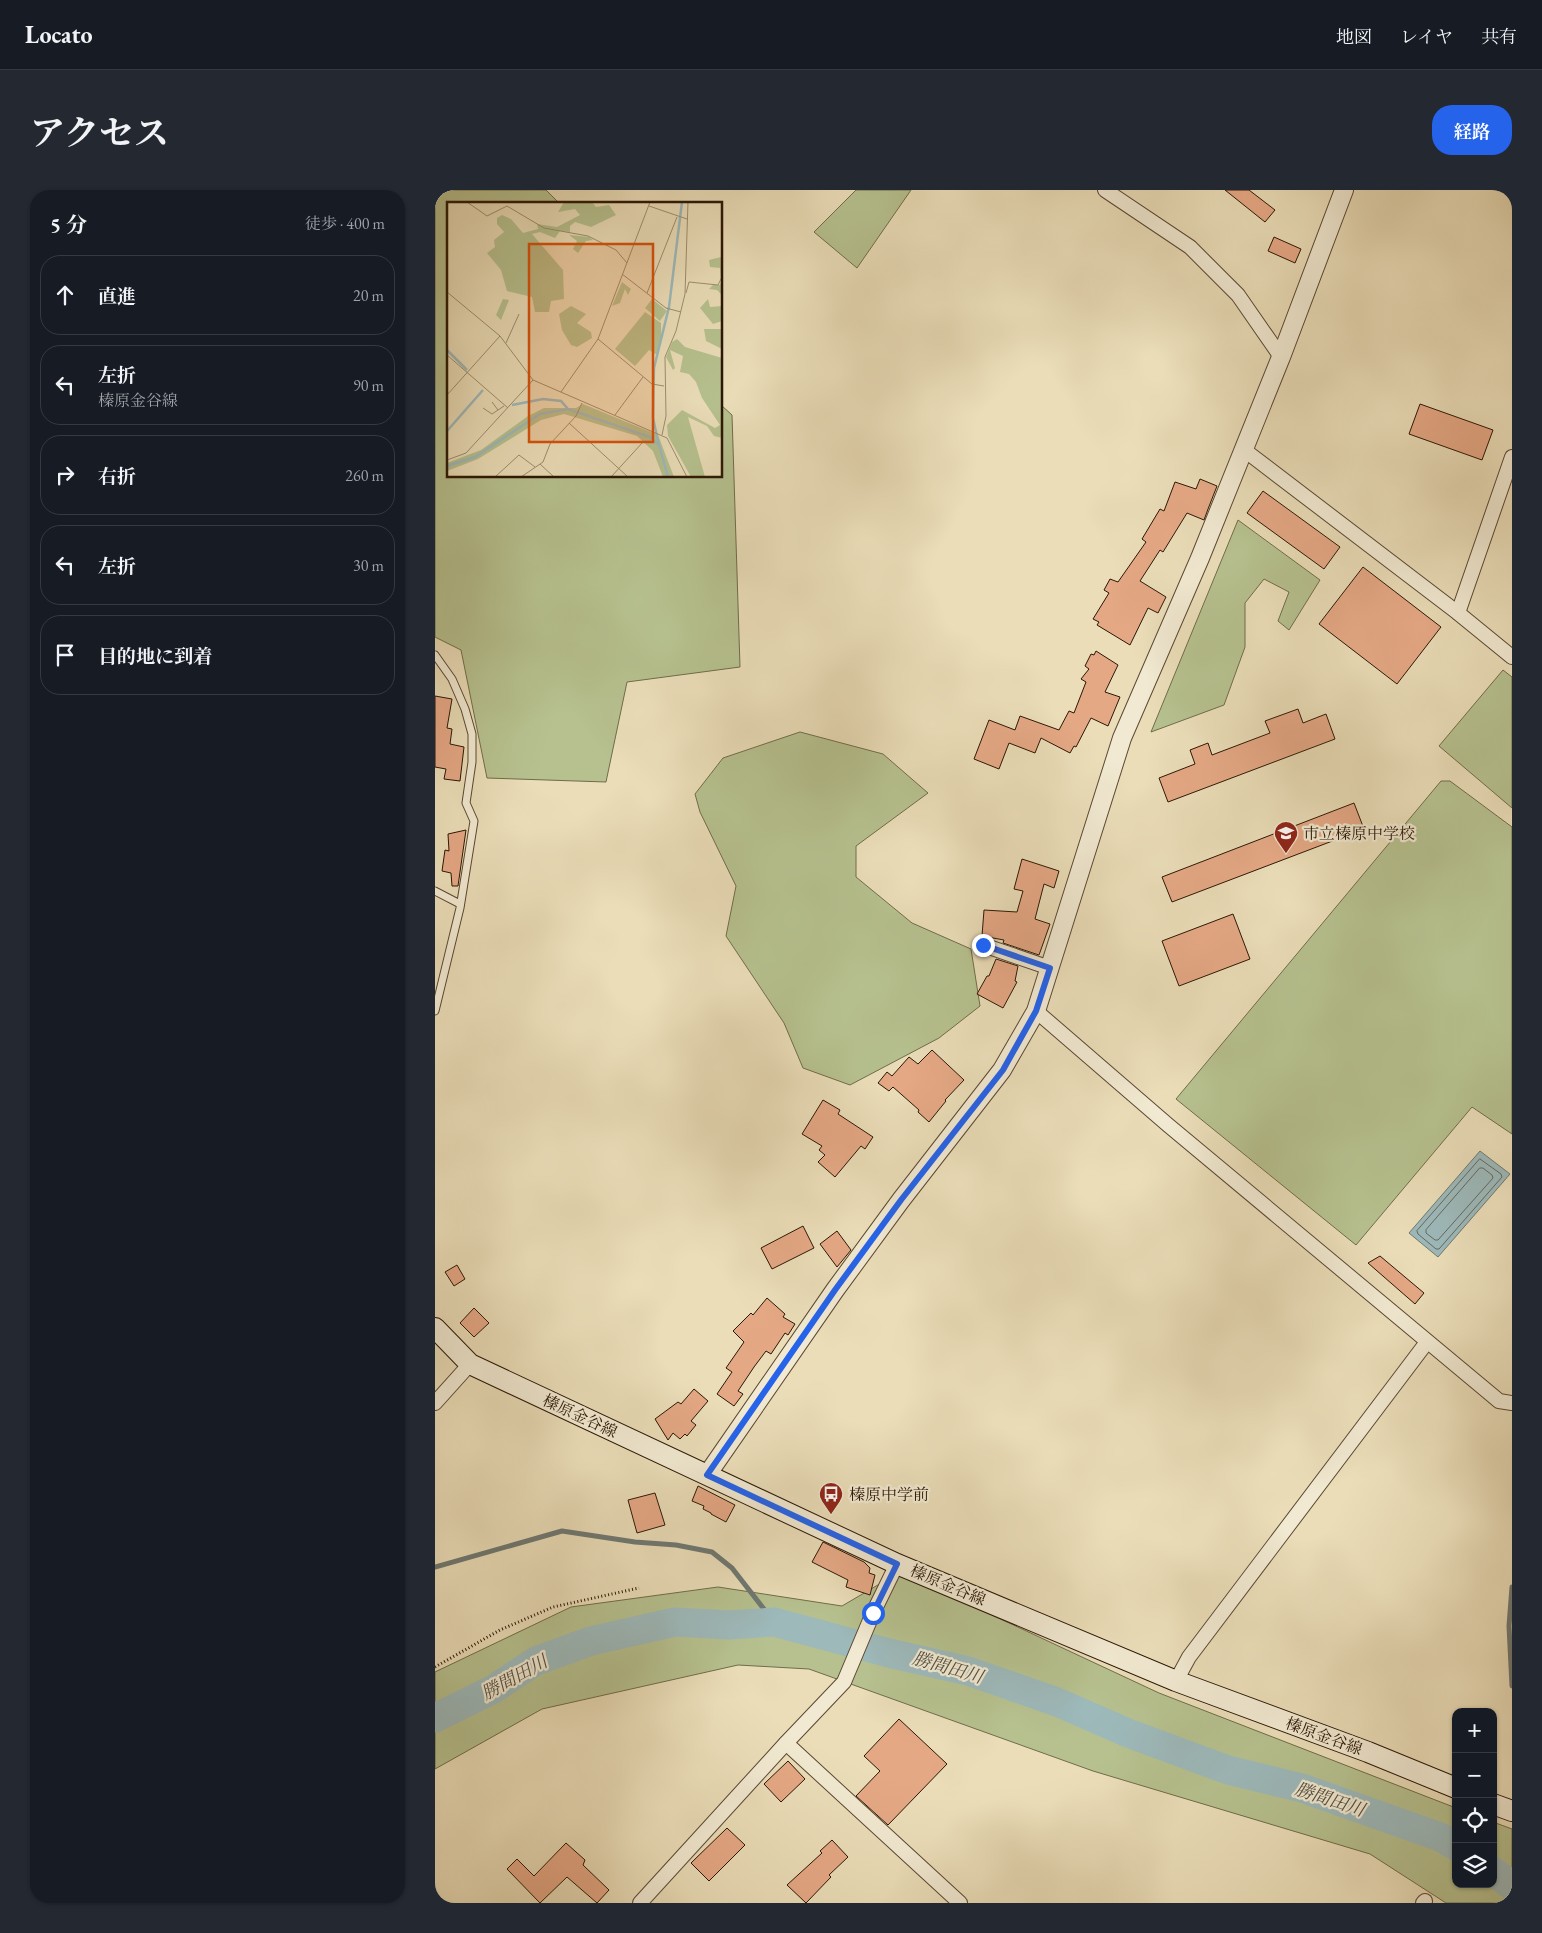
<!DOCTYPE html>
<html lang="ja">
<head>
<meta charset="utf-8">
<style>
  body { margin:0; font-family:"EB Garamond","Noto Serif JP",serif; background:#242831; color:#f1f3f6 }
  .controls { position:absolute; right:15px; bottom:15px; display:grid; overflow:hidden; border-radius:10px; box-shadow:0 1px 4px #0004 }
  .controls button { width:45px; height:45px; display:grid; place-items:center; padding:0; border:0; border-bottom:1px solid #363941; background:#171b24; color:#f1f3f6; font:25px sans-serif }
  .stop { position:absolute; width:15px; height:15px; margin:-11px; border:4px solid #2563eb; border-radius:50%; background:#fff }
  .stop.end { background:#2563eb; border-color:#fff; box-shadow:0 1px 5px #0008 }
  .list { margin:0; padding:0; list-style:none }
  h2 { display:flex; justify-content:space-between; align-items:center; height:65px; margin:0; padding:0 20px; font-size:21px }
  h2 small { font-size:16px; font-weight:400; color:#9ea1a6 }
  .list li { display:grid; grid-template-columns:32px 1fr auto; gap:15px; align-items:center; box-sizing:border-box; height:80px; margin:0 10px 10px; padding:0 10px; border:1px solid #363941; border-radius:20px }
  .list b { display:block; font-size:19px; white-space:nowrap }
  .list p { margin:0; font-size:16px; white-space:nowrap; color:#9ea1a6 }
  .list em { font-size:16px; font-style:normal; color:#9ea1a6 }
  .icon { flex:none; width:28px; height:28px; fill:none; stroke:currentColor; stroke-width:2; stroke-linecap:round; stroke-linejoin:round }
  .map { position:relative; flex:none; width:1077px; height:1713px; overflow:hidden; border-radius:20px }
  header { display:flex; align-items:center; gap:30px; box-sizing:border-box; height:70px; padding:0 25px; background:#171b24; border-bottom:1px solid #363941 }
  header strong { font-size:24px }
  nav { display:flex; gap:28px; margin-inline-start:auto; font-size:18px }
  .intro { display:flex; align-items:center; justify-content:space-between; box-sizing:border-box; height:120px; padding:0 30px }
  h1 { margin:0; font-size:35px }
  .button { padding:12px 22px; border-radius:20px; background:#2563eb; color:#fff; font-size:18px; font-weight:700 }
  main { display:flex; gap:30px; padding:0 30px }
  aside { flex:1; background:#171b24; border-radius:20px; box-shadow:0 1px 4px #0004 }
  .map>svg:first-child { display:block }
  .green { fill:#b6c18f; stroke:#706c4a }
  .water { fill:#9db9ba; stroke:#6f7872 }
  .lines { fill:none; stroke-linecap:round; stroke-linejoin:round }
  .shore { stroke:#646860; stroke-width:1 }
  .stream { stroke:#6f7872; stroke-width:5 }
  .river { stroke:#9db9ba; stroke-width:29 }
  .building { fill:#e5a885; stroke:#2b1705 }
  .service-casing { stroke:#5b4832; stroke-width:9 }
  .minor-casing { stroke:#5b4832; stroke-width:16 }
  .tertiary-casing { stroke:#5b4832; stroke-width:20 }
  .secondary-casing { stroke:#2b1705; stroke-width:22 }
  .path { stroke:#2b1705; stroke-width:3; stroke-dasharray:1 2.5; stroke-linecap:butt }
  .service { stroke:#f1e9d1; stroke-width:7 }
  .minor { stroke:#f1e9d1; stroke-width:14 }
  .tertiary { stroke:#f1e9d1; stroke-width:18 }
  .secondary { stroke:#f1e9d1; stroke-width:20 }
  .route { stroke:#2563eb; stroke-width:6 }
  .labels { text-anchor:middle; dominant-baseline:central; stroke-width:4.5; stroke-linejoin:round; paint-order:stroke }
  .poi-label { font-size:16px; fill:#2b1705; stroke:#f1e9d1; text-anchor:start }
  .street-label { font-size:16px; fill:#2b1705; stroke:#f1e9d1 }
  .water-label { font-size:18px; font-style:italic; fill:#535044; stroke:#f1e9d1 }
  .inset-river { fill:none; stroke:#9db9ba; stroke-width:2.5 }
  .inset-road { fill:none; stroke:#9e8e70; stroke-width:1 }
  .view { fill:#d5520b; fill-opacity:0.15; stroke:#d5520b; stroke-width:2.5 }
  .inset-edge { fill:none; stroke:#2b1705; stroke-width:2.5 }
</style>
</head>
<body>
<header>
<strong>Locato</strong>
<nav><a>地図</a><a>レイヤ</a><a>共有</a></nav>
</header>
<div class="intro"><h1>アクセス</h1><a class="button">経路</a></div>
<main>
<aside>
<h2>5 分<small>徒歩 · 400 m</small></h2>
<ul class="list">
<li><svg class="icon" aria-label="ahead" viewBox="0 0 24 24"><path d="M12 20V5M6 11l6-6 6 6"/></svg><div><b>直進</b></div><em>20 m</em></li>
<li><svg class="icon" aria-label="left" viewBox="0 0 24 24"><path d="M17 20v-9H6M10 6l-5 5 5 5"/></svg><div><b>左折</b><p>榛原金谷線</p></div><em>90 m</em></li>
<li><svg class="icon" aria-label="right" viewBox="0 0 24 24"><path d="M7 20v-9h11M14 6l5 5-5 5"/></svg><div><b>右折</b></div><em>260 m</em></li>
<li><svg class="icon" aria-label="left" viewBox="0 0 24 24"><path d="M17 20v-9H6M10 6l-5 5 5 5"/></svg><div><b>左折</b></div><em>30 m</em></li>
<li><svg class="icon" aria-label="arrive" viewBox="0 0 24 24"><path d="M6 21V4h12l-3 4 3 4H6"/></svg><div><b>目的地に到着</b></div></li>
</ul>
</aside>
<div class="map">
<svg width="1077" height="1713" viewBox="0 0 1077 1713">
  <rect width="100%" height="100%" fill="#eaddb8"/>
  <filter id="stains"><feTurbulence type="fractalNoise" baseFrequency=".004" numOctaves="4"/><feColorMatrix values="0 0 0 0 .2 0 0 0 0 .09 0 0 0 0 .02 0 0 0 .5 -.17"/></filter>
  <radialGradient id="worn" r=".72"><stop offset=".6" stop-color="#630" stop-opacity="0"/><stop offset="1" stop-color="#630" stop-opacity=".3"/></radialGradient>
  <g class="green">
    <polygon points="0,0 111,0 125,14 14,14 14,286 286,286 286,215 297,225 305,477 192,492 171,592 52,588 26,460 0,447"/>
    <polygon points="421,0 476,0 422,78 379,42"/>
    <polygon points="803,330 885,390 854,440 843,431 854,402 829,389 810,413 810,457 789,515 716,542"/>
    <polygon points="1068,480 1077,487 1077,618 1004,556"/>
    <polygon points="365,542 448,564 493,603 421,656 421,687 477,733 536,759 545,816 504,848 415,895 368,878 349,833 291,746 301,696 265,622 260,604 288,568"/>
    <polygon points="1006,591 1015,591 1077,637 1077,944 1037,917 921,1055 741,909"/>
    <polygon points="465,1382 724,1503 1021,1618 1021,1694 1058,1694 1058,1632 1077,1639 1077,1713 1011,1713 935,1664 658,1581 374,1479 303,1475 107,1519 0,1579 0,1482 136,1417 283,1397 407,1416"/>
  </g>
  <polygon class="water" points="1045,961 1075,984 1003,1067 974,1043"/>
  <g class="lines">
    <g class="shore">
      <polygon points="1045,969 1066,984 1067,987 1004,1059 1001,1059 983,1044 982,1041"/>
      <polygon points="1045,978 1048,978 1057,985 1058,988 1003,1050 1000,1050 991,1043 991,1040"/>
    </g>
    <g class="stream">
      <polyline points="0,1377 127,1341 200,1352 241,1355 277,1362 297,1378 339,1432"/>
      <polyline points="1077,1397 1074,1436 1077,1496"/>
    </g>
    <g class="river">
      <polyline points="0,1528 57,1500 101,1471 156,1451 240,1432 294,1435 339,1432 454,1463 533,1481 622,1512 693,1543 793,1580 867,1598 1005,1647 1021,1656"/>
      <polyline points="1058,1681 1077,1696"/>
    </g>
  </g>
  <g class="building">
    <polygon points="790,0 814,0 840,20 830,32"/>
    <polygon points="839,47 866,59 860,73 833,61"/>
    <polygon points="985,214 1058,240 1047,270 974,244"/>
    <polygon points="765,289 782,296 773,319 769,330 752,323 728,362 725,360 705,391 731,407 723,423 713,418 695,455 662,435 664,432 658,429 674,403 669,400 675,389 683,392 711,352 707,349 725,319 729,321 740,292 761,299"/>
    <polygon points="828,301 905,357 889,379 812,323"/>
    <polygon points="928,377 1006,437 962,494 884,434"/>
    <polygon points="661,461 683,475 670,502 685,507 673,536 656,528 641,557 639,556 635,563 606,548 600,563 574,553 564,579 539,569 554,530 580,540 585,526 624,540 634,521 639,523 651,492 646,489 654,479 650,476 656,464 659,465"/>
    <polygon points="0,506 17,509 12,538 17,539 15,554 29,557 25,591 9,589 11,579 0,577"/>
    <polygon points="863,519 868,533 891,524 900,549 733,612 724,588 760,574 755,560 773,553 777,565 835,543 830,531"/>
    <polygon points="919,613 929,639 737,712 727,687"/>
    <polygon points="31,640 23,696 17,696 16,683 7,681 10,660 14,661 13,644"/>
    <polygon points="587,669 624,681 619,698 609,694 600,729 615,734 604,765 568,753 569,750 547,746 549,720 582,722 588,701 579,699"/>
    <polygon points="798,724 815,769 744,796 727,751"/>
    <polygon points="561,769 583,776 580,791 582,792 568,818 542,804 552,786 554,786"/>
    <polygon points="497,860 529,890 510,910 511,911 494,932 483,922 484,920 458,897 454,901 443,893 452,882 457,886 474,867 483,874"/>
    <polygon points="388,910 405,920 403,924 438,947 430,959 426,956 400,987 383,972 390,965 384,960 387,956 367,944"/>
    <polygon points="368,1036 379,1058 337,1079 326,1058"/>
    <polygon points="402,1041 416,1060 402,1077 385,1054"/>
    <polygon points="945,1066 989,1103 980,1114 933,1073"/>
    <polygon points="22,1075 30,1089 19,1096 10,1082"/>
    <polygon points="332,1108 350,1124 348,1127 360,1134 353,1145 350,1143 336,1164 331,1161 319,1177 303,1201 308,1204 299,1216 282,1204 297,1182 291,1178 309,1152 298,1141 316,1123 318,1125"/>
    <polygon points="39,1118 54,1133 39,1147 25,1133"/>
    <polygon points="259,1199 273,1211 256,1231 261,1235 252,1246 250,1244 245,1249 238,1243 233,1250 220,1229 243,1212 246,1214"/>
    <polygon points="263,1296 300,1315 291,1332 276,1324 276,1323 268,1319 269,1316 257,1311"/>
    <polygon points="220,1303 230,1335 202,1343 193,1310"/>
    <polygon points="388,1352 429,1372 435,1378 434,1383 440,1385 435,1405 411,1397 413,1390 377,1372"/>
    <polygon points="464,1529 512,1574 453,1635 421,1606 445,1581 429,1566"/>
    <polygon points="353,1571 370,1589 346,1612 329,1594"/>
    <polygon points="292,1638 310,1655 274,1691 256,1673"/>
    <polygon points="397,1650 413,1667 394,1685 396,1687 371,1713 352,1695 387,1663 385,1661"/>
    <polygon points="131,1653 150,1670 148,1675 174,1700 162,1713 132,1687 105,1713 72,1679 82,1669 99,1686"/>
  </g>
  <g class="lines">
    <g class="service-casing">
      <g id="service">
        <polyline points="0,465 17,489 30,519 37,544 37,572 31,613 39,631 25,718 0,821"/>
        <polyline points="0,701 25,714"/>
      </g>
    </g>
    <g class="minor-casing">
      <g id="minor">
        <polyline points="670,0 755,57 803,105 846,167"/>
        <polyline points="808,259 1023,423 1077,467"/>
        <polyline points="1023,423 1077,267"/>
        <polyline points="548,755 615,778"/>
        <polyline points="601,821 733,935 1064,1211 1077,1213"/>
        <polyline points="0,1213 35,1174"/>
        <polyline points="741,1491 754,1467 992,1152"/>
        <polyline points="351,1553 525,1713"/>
        <polyline points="205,1713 351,1553 409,1492 438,1423 462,1374"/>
        <polyline points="988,1713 990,1711"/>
      </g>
    </g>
    <g class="tertiary-casing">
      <polyline id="tertiary" points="272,1285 400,1100 466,1010 567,880 601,821 687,548 765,368 846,167 909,0"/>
    </g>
    <g class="secondary-casing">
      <g id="secondary">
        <polyline points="0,1138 35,1174 462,1374 741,1491 933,1562 1021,1598"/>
        <polyline points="1058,1614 1077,1621"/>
      </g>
    </g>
    <polyline class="path" points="0,1477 65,1440 118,1417 204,1398"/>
    <use href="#service" class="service"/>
    <use href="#minor" class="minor"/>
    <use href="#tertiary" class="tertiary"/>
    <use href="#secondary" class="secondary"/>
  </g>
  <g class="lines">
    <polyline class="route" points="438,1423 462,1374 272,1285 400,1100 466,1010 568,880 601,821 615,778 548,755"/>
  </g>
  <defs>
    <g id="school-pin" transform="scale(1.25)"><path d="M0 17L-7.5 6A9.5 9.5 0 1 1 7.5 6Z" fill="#8f2418" stroke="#f1e9d1"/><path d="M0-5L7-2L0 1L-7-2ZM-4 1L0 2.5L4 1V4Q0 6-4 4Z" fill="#fff"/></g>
    <g id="bus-pin" transform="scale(1.25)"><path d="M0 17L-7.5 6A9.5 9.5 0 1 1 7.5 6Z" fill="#8f2418" stroke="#f1e9d1"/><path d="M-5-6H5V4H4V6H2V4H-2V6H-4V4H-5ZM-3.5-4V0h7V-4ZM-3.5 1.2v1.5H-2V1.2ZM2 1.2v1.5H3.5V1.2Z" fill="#fff"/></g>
  </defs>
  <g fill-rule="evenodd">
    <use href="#school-pin" x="851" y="643"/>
    <use href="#bus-pin" x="396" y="1304"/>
  </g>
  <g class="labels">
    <g class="poi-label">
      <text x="868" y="643">市立榛原中学校</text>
      <text x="414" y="1304">榛原中学前</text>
    </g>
    <g class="street-label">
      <text transform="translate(145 1226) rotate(25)">榛原金谷線</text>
      <text transform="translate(513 1395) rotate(23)">榛原金谷線</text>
      <text transform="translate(889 1546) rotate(20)">榛原金谷線</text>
    </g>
    <g class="water-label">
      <text transform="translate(513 1477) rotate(16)">勝間田川</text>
      <text transform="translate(79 1487) rotate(-29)">勝間田川</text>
      <text transform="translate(895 1609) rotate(18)">勝間田川</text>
    </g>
  </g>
  <g transform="translate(12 12)">
    <rect width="275" height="275" fill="#eaddb8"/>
    <path d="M117 0H145L149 5 162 3 169 13 144 25 128 20 123 24V30L113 29 108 36 93 30 85 32 116 68 117 97 104 99 102 110H88L85 95 60 89 54 68 40 51 48 45 47 38 57 30 50 22V16L55 13 64 17 76 31 91 27 90 22 110 25 133 13 128 7 111 10ZM122 33 142 35 146 38 139 39 131 51 126 47 130 39ZM274 55 275 56V93L270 88 262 87 266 83H273L274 80 273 66 263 65 262 58ZM175 80 184 87 181 93 178 87 173 101 165 104ZM56 97 62 98 54 118 49 113ZM205 97 220 109 213 119 198 106ZM261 97 263 105 275 104V119L266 122 253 106ZM124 104 139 112 130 121 144 130 145 136 130 145 124 143 115 128 112 112ZM198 110 214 121V135L210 153 202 148 188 164 168 147ZM257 127H275V147L259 139ZM230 137 238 145 275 156V236L267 234 260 224 241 215 258 275H244L221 234 220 223 235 208 268 226 273 223 255 196 249 180 242 172 233 170 236 154 223 148 228 166 226 168 219 155 225 140ZM136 202 211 233 227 275H216L206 249 190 234 117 212 94 218 31 257 0 269V261L34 248 81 214 97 206H129Z" fill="#b6c18f"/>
    <path class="inset-river" d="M0 148 20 168M65 203 96 197 114 199 121 207M0 229 36 188M212 243 206 216 207 166 222 105 235 0M0 264 28 255 93 212 121 207 203 235 212 243 221 275"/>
    <path class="inset-road" d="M20 0 40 14 60 4 97 26 141 34 169 48 180 61M202 4 240 17M175 72 219 106 234 110M0 90 53 134 86 178 220 236 240 275M200 91 230 15M239 91 242 80 271 83 275 75M151 137 205 182 217 184M59 141 72 112M0 153 61 206M114 190 151 137 203 0M0 193 53 134M45 200 51 208 57 204M36 206 45 212 51 208M168 213 196 175M122 221 181 275M215 233 219 214 218 155 229 129 238 92 241 0M0 258 19 251 86 178M93 262 107 275M48 275 72 253 88 265M74 275 96 260 103 242 129 214 135 201M164 275 196 240"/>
    <path class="view" d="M82 42H206V240H82Z"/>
    <rect width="275" height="275" class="inset-edge"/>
  </g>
  <rect width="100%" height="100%" filter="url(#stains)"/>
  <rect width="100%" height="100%" fill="url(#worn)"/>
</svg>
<div class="controls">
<button>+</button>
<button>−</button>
<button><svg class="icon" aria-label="locate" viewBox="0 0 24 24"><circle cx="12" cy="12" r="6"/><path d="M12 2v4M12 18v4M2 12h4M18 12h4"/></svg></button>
<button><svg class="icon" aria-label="layers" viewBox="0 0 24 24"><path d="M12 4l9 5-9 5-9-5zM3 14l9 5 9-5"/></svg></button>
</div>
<div class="stop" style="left:438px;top:1423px"></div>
<div class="stop end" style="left:548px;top:755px"></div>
</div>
</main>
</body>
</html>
